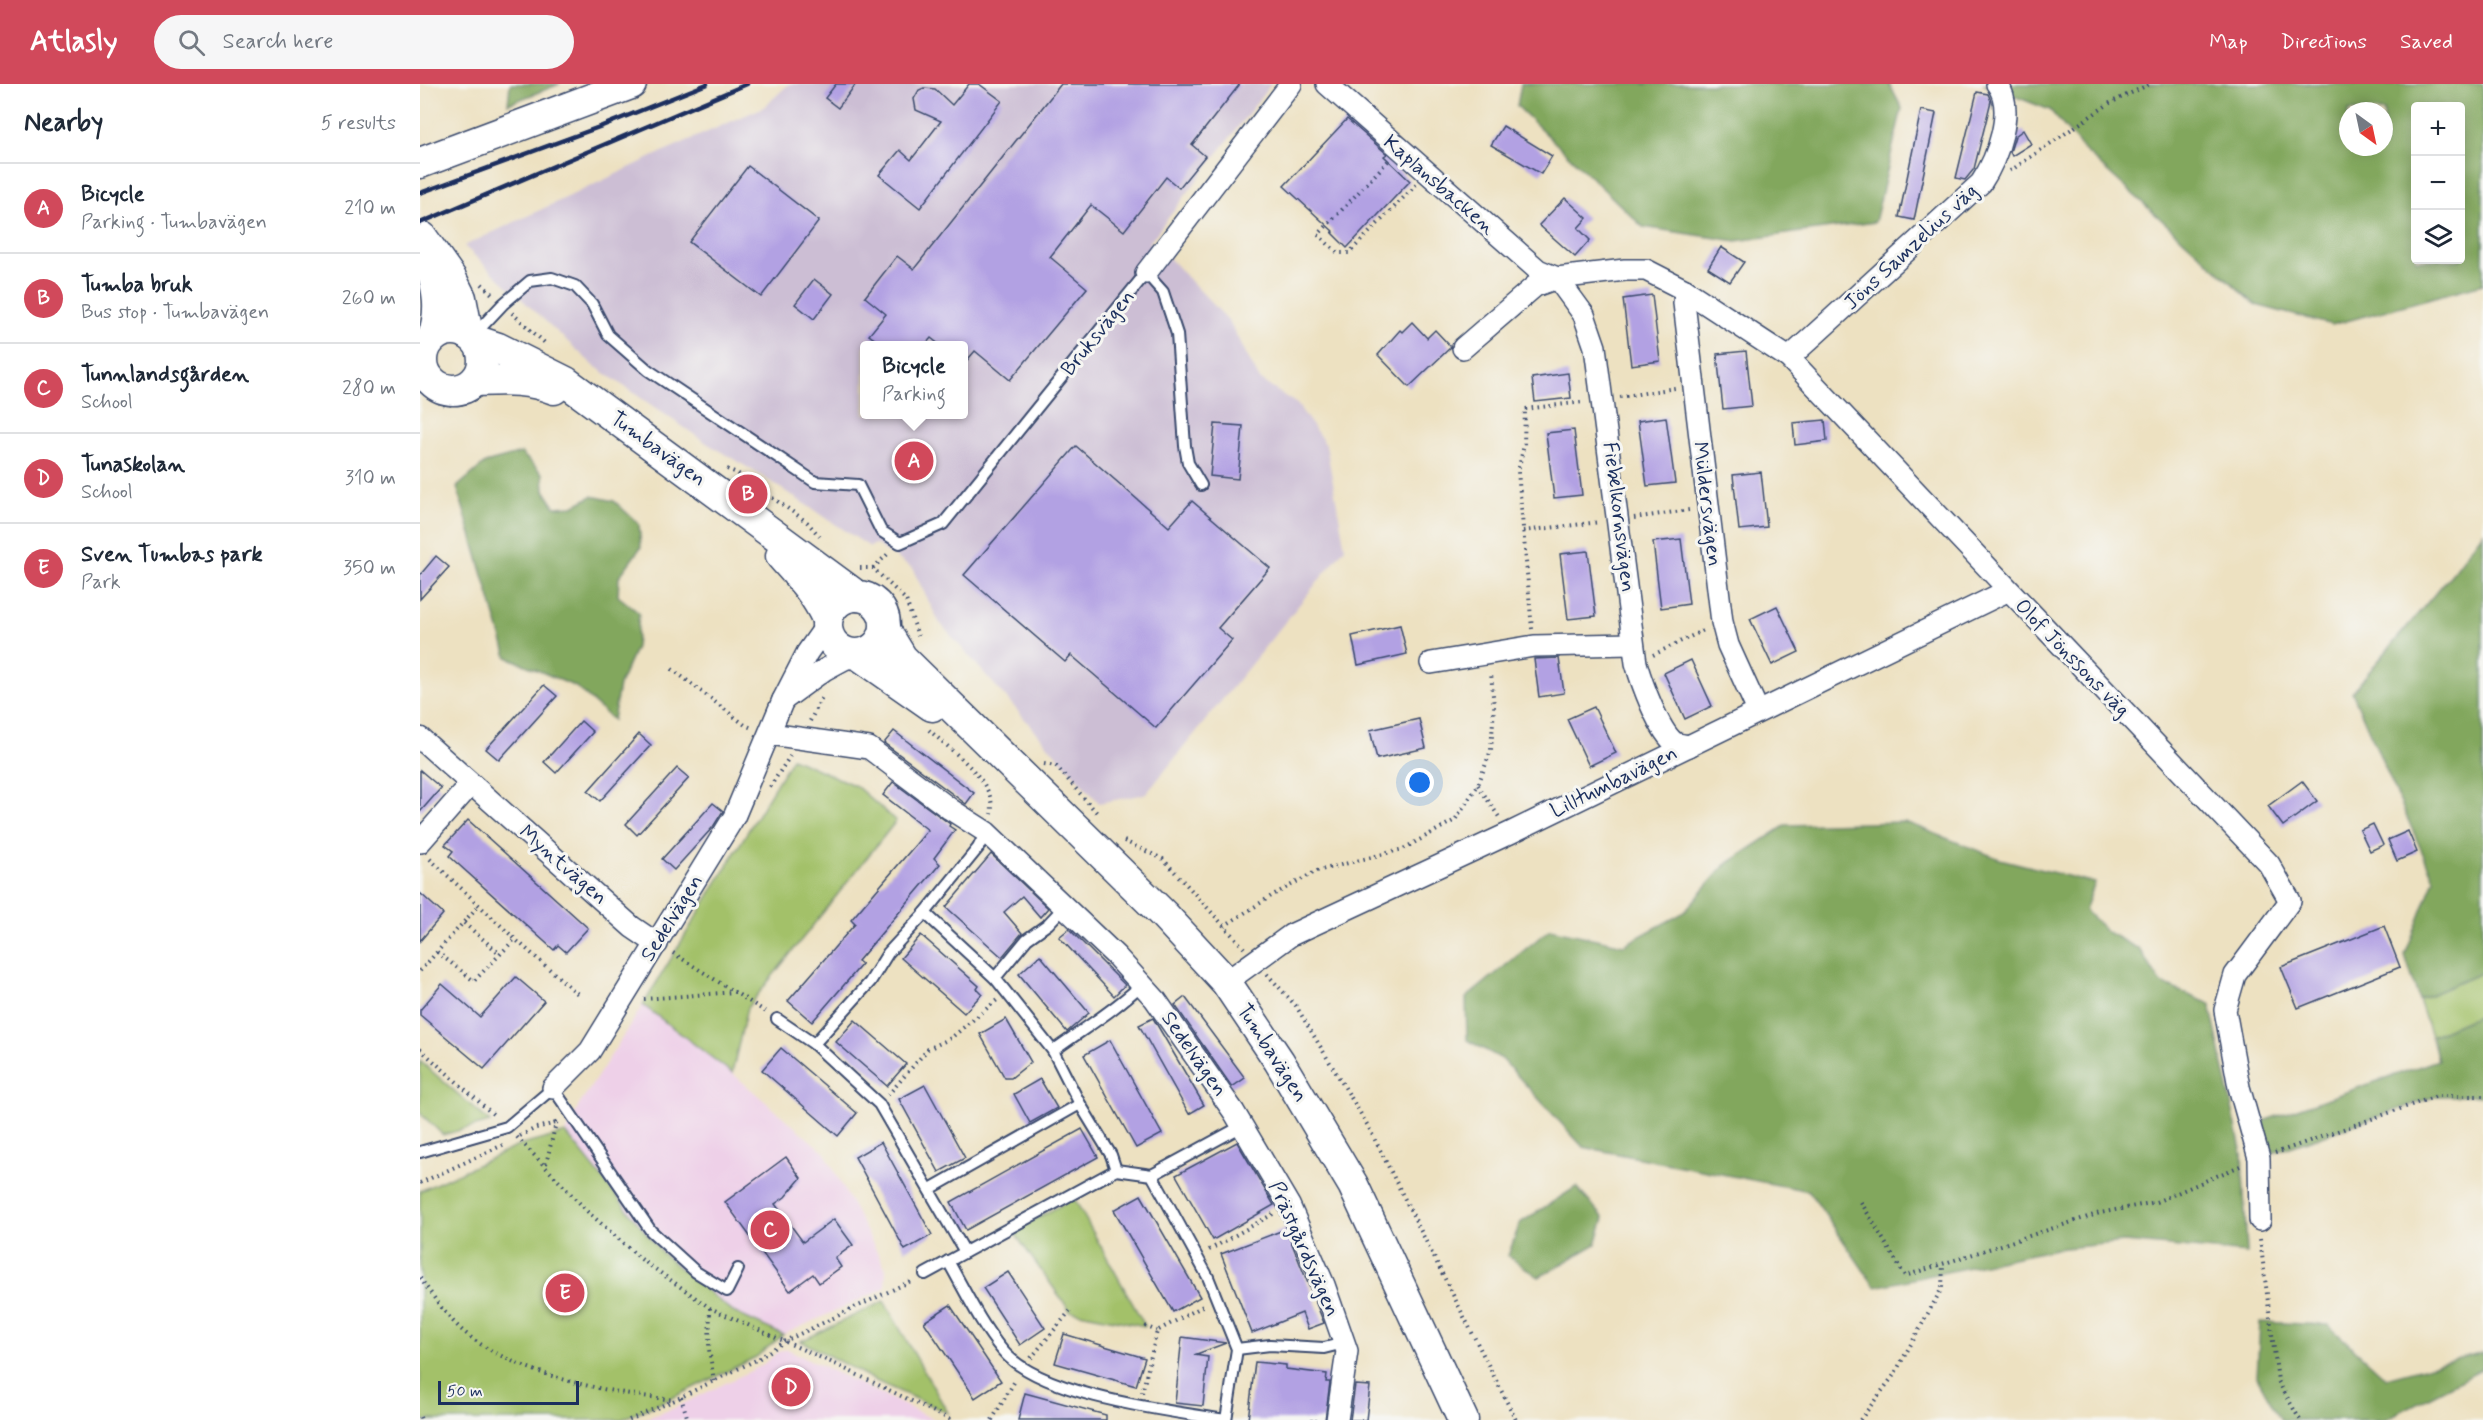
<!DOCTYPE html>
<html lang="en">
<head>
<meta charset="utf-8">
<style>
  body { margin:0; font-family:Mynerve,sans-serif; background:#f6f6f7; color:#1f2937 }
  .controls { position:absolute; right:18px; top:18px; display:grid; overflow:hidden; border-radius:6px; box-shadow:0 3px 15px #0003 }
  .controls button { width:54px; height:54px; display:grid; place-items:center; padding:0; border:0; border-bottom:2px solid #e0e1e3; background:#fff; color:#1f2937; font:30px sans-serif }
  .compass { position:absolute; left:1919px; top:18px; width:54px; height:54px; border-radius:50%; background:#fff; box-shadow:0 3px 15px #0003; rotate:147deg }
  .scale { position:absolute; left:18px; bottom:15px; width:141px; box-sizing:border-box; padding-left:6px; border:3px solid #1b2f5e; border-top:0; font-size:16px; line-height:21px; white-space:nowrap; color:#1b2f5e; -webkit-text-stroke:4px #f6f6f2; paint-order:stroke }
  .you { position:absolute; left:1000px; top:699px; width:21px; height:21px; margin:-15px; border:4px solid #fff; border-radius:50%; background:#1a73e8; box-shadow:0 0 0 9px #1a73e833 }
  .badge { display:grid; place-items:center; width:39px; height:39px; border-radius:50%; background:#d1495b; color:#fff; font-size:20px; font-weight:700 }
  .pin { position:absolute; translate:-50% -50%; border:3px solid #fff; box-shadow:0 2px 6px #0006 }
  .popup { position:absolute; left:440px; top:257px; width:108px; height:78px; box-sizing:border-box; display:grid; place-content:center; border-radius:6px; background:#fff; filter:drop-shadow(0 2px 4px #0005); font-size:20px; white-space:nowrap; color:#747a83 }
  .popup b { font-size:22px; color:#1f2937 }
  .popup::after { content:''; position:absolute; left:50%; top:100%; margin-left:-12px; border:12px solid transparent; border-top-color:#fff }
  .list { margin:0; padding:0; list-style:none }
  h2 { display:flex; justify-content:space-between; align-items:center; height:78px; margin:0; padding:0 24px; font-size:26px }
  h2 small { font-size:20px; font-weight:400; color:#747a83 }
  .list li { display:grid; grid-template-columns:39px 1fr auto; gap:18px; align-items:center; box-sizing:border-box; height:90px; padding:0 24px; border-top:2px solid #e0e1e3 }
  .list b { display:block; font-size:22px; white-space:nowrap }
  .list p { margin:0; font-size:20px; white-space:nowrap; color:#747a83 }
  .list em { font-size:20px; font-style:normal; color:#747a83 }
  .icon { flex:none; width:33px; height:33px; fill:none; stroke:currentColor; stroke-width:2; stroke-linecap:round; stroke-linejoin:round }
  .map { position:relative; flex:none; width:2063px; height:1336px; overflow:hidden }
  header { display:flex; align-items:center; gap:36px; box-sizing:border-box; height:84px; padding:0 30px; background:#d1495b; color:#fff }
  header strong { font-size:28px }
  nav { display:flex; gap:33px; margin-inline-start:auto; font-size:21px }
  .search { width:420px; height:54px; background:#f6f6f7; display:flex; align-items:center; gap:15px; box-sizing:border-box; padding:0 21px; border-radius:33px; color:#747a83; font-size:22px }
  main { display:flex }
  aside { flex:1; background:#fff }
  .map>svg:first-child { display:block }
  .built { fill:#eed0e8 }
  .industrial { fill:#ccbed4; fill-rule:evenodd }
  .green { fill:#a3c169; stroke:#5f7864; stroke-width:1.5 }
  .forest { fill:#82a75d; stroke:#4e6b5e; stroke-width:1.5; fill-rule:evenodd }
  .building { fill:#b2a1e3 }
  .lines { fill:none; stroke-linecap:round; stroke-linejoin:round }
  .lane-casing { stroke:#3a4a6d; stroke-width:14 }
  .street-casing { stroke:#3a4a6d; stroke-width:24 }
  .secondary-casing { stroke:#3a4a6d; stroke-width:33 }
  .path { stroke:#3a4a6d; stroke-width:4; stroke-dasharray:1.5 4.5; stroke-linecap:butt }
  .lane { stroke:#fff; stroke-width:10 }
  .street { stroke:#fff; stroke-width:21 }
  .secondary { stroke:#fff; stroke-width:30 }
  .rail { stroke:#1b2f5e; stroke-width:4.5 }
  .labels { text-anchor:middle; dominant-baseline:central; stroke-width:6; stroke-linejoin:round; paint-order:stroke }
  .street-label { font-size:21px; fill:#1b2f5e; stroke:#f6f6f2 }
</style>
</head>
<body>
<header>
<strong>Atlasly</strong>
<div class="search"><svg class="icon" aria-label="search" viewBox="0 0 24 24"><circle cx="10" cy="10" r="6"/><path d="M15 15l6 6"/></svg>Search here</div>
<nav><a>Map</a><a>Directions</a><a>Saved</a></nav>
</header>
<main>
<aside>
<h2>Nearby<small>5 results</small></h2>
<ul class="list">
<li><span class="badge">A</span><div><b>Bicycle</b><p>Parking · Tumbavägen</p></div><em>210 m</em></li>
<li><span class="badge">B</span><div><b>Tumba bruk</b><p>Bus stop · Tumbavägen</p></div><em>260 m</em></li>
<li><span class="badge">C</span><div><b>Tunnlandsgården</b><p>School</p></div><em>280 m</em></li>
<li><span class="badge">D</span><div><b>Tunaskolan</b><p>School</p></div><em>310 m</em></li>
<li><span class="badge">E</span><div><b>Sven Tumbas park</b><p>Park</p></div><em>350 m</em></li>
</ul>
</aside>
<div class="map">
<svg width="2063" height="1336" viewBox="0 0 2063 1336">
  <rect width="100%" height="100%" fill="#f6f6f2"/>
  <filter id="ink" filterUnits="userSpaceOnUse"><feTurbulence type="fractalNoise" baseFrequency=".0167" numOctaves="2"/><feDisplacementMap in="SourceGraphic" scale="12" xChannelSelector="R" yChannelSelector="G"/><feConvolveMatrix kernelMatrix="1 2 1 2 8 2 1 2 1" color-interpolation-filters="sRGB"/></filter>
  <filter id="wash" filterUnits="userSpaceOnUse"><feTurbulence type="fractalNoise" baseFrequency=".008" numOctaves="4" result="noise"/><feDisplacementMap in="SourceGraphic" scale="24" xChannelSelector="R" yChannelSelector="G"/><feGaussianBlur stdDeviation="1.35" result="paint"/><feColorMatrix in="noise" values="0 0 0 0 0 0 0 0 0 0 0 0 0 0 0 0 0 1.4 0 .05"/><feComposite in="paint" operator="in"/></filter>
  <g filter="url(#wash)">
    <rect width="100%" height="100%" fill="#ede1c1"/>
    <g class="built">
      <polygon points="223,921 312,989 405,1069 466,1185 465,1204 363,1251 313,1228 266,1190 223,1147 146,1049 158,1023"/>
      <polygon points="367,1265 515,1336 221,1336 252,1325 341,1282 358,1268"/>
    </g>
    <path class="industrial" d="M369 0H851L729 159 750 175 808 236 840 296 877 320 906 361 925 464 726 710 679 719 519 538 492 484 455 460 450 463 342 392 288 360 173 281 44 162 251 64 344 23ZM444 262H544V330H444Z"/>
    <g class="green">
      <polygon points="372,674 436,702 476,737 327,924 312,989 223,921"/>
      <polygon points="2063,888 2063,930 2011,952 1999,916"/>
      <polygon points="0,977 70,1038 23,1051 0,1029"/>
      <polygon points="146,1049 243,1170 313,1228 363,1251 336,1273 254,1313 200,1336 0,1336 0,1107 98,1062"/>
      <polygon points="654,1114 725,1242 650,1227 593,1147"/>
      <polygon points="464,1217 528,1329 456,1297 381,1257"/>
    </g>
    <g class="forest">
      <polygon points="90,0 140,0 88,20"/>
      <polygon points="1101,0 1469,0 1482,24 1455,138 1316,157 1223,143 1097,22"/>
      <path d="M1563 0H2063V200L1912 241 1836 221 1664 66 1630 26ZM1996 22H2040V176H1996ZM1928 27H1964V63H1928Z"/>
      <polygon points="101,369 123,390 124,406 135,423 153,422 172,412 194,417 219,440 221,463 199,493 198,512 219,529 216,563 199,601 193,636 156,603 87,573 37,403 65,379"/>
      <polygon points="2063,448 2063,888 1999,916 1985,871 2014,795 1932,608 2035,486"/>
      <polygon points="1485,738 1580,775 1675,799 1665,826 1687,848 1719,865 1741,899 1790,920 1822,1070 1827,1169 1704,1158 1636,1165 1455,1203 1389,1107 1163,1063 1082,975 1047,956 1046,914 1130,845 1204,861 1263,829 1305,781 1366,741"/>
      <polygon points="2063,930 2063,1012 2017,1012 1853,1069 1843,1037 2018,976 2011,952"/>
      <polygon points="1156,1103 1184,1134 1176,1160 1119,1193 1088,1172 1100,1139"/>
      <polygon points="1840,1238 1908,1241 1966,1294 2063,1268 2063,1285 1964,1336 1861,1336 1837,1293"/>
    </g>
    <g id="blocks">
      <g class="building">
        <polygon points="416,0 436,0 418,24 405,14"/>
        <polygon points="549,0 559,0 582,17 500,124 459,91 480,66 491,76 521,37 496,26 494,15 499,6 504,4 515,5 532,21"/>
        <polygon points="641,0 820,0 772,61 785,72 759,104 746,93 704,147 671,121 630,173 667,204 590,296 555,267 543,281 543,261 520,261 511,254 505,261 463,261 449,251 466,230 445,213 477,172 494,185"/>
        <polygon points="1557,8 1568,10 1571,17 1554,85 1545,96 1536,94"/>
        <polygon points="1501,26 1516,29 1494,136 1479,133"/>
        <polygon points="927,35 967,70 964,72 990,97 927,164 912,149 914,148 864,102"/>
        <polygon points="1083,42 1132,72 1121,90 1071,61"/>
        <polygon points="1603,46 1611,60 1592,72 1590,68 1595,52"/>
        <polygon points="328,82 399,137 341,213 269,158"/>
        <polygon points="1145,114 1167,134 1158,144 1170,156 1155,173 1119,141"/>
        <polygon points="1301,163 1324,178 1310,198 1288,184"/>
        <polygon points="394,195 413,210 394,235 375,220"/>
        <polygon points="1232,211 1240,277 1211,281 1203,215"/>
        <polygon points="992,238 1007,254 1015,246 1031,263 989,303 958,271 980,246 982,248"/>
        <polygon points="1326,267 1332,322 1303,325 1297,270"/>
        <polygon points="1148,289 1151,314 1115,318 1112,294"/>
        <polygon points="1246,333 1255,399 1227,402 1218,337"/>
        <polygon points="1405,336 1407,357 1375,361 1373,339"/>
        <polygon points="795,340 823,342 818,395 790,392"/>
        <polygon points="1154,346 1162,411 1134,414 1126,349"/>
        <polygon points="656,362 749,443 772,417 850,484 798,544 812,556 736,644 651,571 645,578 544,491"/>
        <polygon points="1341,388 1347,443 1319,446 1313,391"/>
        <polygon points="1261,455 1269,520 1241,524 1233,458"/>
        <polygon points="1168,467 1176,532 1148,535 1140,470"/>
        <polygon points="16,472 29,483 0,515 0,491"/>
        <polygon points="1357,522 1379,568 1352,581 1330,535"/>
        <polygon points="980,541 987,570 938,581 932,552"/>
        <polygon points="1139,574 1144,609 1119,613 1114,575"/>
        <polygon points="1271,576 1292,622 1265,635 1244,589"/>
        <polygon points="124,601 137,612 79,676 66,665"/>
        <polygon points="1174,623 1196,669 1169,682 1147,635"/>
        <polygon points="999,635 1006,664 957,675 950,646"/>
        <polygon points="161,637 173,648 136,689 124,678"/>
        <polygon points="474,647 554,709 546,720 464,659"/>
        <polygon points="219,650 231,661 180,717 168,707"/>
        <polygon points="257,684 269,694 217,751 206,740"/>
        <polygon points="0,686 21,704 0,728"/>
        <polygon points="1882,697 1897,717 1863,742 1848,722"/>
        <polygon points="473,698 530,740 529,742 535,746 514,774 520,780 438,877 442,880 392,938 368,917 435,840 431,836 508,746 463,711"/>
        <polygon points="293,719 303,727 293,743 254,786 242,775"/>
        <polygon points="48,736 168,844 146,868 138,861 134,866 29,772 33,767 25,761"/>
        <polygon points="1953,740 1963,761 1950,767 1940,746"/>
        <polygon points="1988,747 1997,768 1977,777 1968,756"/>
        <polygon points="571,770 628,824 620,833 602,812 584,828 602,849 582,873 526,823"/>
        <polygon points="0,809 23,830 0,857"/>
        <polygon points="1964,842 1980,883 1878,924 1861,883"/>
        <polygon points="649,845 705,901 694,912 639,853"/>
        <polygon points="501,851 559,902 557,905 562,910 544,929 481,874"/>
        <polygon points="620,871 669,929 647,948 599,890"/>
        <polygon points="96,893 124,917 64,985 0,931 0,926 22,900 60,933"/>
        <polygon points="765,913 825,994 812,1003 755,921"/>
        <polygon points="733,934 784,1021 769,1030 719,941"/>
        <polygon points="586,935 611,978 591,994 585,994 560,950"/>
        <polygon points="435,936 486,980 467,1002 416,958"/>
        <polygon points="690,956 742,1050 716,1064 664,971"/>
        <polygon points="361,964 437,1029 418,1052 342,986"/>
        <polygon points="620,995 637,1024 610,1039 594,1010"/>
        <polygon points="505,1001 545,1074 519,1088 479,1015"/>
        <polygon points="662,1045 678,1073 546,1146 531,1118"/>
        <polygon points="461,1058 512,1151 485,1166 435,1073"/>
        <polygon points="817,1058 854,1121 793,1156 756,1091"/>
        <polygon points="366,1073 381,1094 365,1113 355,1120 383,1158 414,1135 433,1161 415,1174 421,1183 399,1199 393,1190 370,1207 305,1118"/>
        <polygon points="721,1111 780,1213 753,1228 694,1126"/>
        <polygon points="866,1145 904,1239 888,1245 882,1229 832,1249 801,1170"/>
        <polygon points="588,1188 625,1244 600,1261 563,1204"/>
        <polygon points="530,1221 581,1297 555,1314 504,1238"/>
        <polygon points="644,1250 725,1274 716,1302 635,1279"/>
        <polygon points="762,1253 806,1259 774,1271 788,1273 783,1322 755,1319"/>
        <polygon points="835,1278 866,1281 866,1285 907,1290 906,1298 910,1298 905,1336 828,1336"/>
        <polygon points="935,1301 950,1302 946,1336 930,1336"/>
        <polygon points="605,1309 686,1331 686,1336 598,1336"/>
      </g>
    </g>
  </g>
  <g filter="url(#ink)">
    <use href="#blocks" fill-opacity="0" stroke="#3a4a6d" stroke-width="1.5"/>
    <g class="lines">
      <g class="lane-casing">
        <g id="lane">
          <polyline points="53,252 83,220 110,197 132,194 155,202 172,220 188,251 228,286 395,398 438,401 461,447 480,459 523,440 726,189 743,208 757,250 765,362 768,379 781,401"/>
          <polyline points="505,829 575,894 633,967 660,1020 691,1071 696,1086"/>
          <polyline points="575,894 607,855 628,840 644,823"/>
          <polyline points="357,935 394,960 459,1020 545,1168"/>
          <polyline points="394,960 450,898 468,869 505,829 558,764 566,748"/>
          <path d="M633 967C663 945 695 926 721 901"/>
          <polyline points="0,1068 87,1043 133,1004 231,1147 276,1188 307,1207 318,1185"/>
          <polyline points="696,1086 732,1091 822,1042"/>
          <polyline points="732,1091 788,1193 817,1265 806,1336"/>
          <polyline points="510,1105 660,1020"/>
          <path d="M528 1177C545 1207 561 1241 583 1267 621 1312 749 1327 806 1336"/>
          <polyline points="505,1190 696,1086"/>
          <polyline points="817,1265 850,1261 904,1264 924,1259"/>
        </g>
      </g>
      <g class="street-casing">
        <g id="street">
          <polyline points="907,0 1118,186 1137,194"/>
          <polyline points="726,189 871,0"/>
          <path d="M1137 194 1164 231 1175 263 1216 579C1221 597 1239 648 1255 659 1259 661 1265 661 1269 662"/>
          <polyline points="1265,206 1264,219 1302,538 1308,561 1338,627"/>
          <polyline points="1043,264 1115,202 1137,194 1205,186 1226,186 1265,206 1369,274 1849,780 1870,817 1815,891 1805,926 1819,1003 1839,1074 1840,1136"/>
          <path d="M1369 274 1561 99C1577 75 1596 25 1577 0"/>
          <polyline points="0,296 15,299"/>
          <polyline points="406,542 387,569 363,616 404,586 432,571"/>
          <polyline points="1011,579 1114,562 1212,560"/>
          <polyline points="350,650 449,664 530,725 566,748 696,872 735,915 814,1028 869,1121 904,1201 927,1267 917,1336"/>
          <polyline points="0,654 212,843 237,860"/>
          <polyline points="0,758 50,701"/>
          <polyline points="806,898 871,851 1090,749 1587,507"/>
          <polyline points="133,1004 170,967 314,733 363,616"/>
        </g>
      </g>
      <g class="secondary-casing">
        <g id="secondary">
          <polyline points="0,79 211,0"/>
          <polyline points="2,153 31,194 41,214 48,250"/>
          <path d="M10 179C18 205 22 226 13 253"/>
          <circle cx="33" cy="276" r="30"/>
          <polyline points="57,257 78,264 146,298 437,512"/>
          <path d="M55 297C82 296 108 294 134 305"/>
          <path d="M361 472C379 492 396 510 407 535"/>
          <circle cx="436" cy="541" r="29"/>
          <polyline points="465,546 482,574 744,831 806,898 859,977 933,1101 1043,1336"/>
          <polyline points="439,571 512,622"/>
        </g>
      </g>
      <g class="path">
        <polyline points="968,77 898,151 918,169 929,169 996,101"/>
        <polyline points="1590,87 1690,19 1730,0"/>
        <polyline points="62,200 74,212"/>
        <polyline points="92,229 127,261"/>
        <polyline points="1200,313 1255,304"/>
        <polyline points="18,318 26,321 46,319"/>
        <polyline points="307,385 317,389 387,438 402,455"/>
        <polyline points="1214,434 1269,426"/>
        <polyline points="1103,447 1180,438"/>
        <polyline points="440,484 453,484 486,516 498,552"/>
        <polyline points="453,484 470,468"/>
        <polyline points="1112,545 1098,387 1104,361 1105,325 1163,318"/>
        <polyline points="1233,571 1286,545"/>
        <polyline points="252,585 325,641 332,644"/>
        <polyline points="390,637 403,611"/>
        <path d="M509 646C529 665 579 699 571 730"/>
        <polyline points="624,680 636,682 678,730"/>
        <polyline points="1058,701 1079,733"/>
        <polyline points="350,703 370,672"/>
        <polyline points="704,757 743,775 824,864"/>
        <polyline points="10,775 95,855 160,912"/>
        <polyline points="44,839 79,869"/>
        <polyline points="804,842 853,811 897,787 983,765 1035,736 1058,701 1071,666 1074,623 1071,589"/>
        <polyline points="17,868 54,897 95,855"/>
        <polyline points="253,869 346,928"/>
        <polyline points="0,887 59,821"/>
        <polyline points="847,890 876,922 948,1042 1096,1336"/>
        <polyline points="224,915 315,908"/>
        <polyline points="0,965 76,1033"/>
        <polyline points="468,1011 508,965 531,954 577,916"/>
        <polyline points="100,1052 116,1044 136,1039"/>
        <polyline points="97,1053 168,1128 221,1175 290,1224 415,1280 531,1336"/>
        <polyline points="1855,1069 2017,1012 2063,1012"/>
        <polyline points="126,1080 136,1039 139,1036"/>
        <polyline points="0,1099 83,1061"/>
        <polyline points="1441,1118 1485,1192 1680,1129 1736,1118 1820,1082"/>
        <polyline points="1840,1155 1858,1297 1880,1336"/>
        <polyline points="789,1166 853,1130"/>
        <path d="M0 1194C13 1212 26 1232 43 1247 94 1291 189 1309 255 1316"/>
        <polyline points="290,1224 289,1265 294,1297"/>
        <polyline points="725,1242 737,1247"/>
        <polyline points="611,1274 650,1227"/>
        <polyline points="722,1309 737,1247 785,1221"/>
        <polyline points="261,1313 268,1336"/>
        <polyline points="0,1333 1,1336"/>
        <polyline points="209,1336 255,1316 338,1275 365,1257 493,1196"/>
        <polyline points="572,1336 596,1295"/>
        <polyline points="1440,1336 1474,1291 1522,1204 1523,1180"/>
      </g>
      <use href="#lane" class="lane"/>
      <use href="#street" class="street"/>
      <use href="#secondary" class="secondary"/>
      <g class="rail">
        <polyline points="0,109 182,42 287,0"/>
        <polyline points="0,139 327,0"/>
      </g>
    </g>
  </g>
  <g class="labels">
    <g class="street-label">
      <text transform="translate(1019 101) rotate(41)">Kaplansbacken</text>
      <text transform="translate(1491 163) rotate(-43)">Jöns Samzelius väg</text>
      <text transform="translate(678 249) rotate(-51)">Bruksvägen</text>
      <text transform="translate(238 365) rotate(36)">Tumbavägen</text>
      <text transform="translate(1287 420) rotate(83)">Müldersvägen</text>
      <text transform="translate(1199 433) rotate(83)">Fiebelkornsvägen</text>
      <text transform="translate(1652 574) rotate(46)">Olof Jönssons väg</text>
      <text transform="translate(1194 698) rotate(-26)">Lilltumbavägen</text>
      <text transform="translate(143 781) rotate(41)">Myntvägen</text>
      <text transform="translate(252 834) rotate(-58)">Sedelvägen</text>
      <text transform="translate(852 969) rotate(57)">Tumbavägen</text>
      <text transform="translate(774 970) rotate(55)">Sedelvägen</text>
      <text transform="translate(884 1165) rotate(66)">Prästgårdsvägen</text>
    </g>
  </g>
</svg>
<div class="controls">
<button>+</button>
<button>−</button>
<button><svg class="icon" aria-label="layers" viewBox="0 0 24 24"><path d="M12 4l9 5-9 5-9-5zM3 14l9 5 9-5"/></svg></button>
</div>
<svg class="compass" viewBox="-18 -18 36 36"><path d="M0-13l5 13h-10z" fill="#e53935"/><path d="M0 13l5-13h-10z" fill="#747a83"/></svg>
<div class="scale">50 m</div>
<div class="you"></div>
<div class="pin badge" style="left:494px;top:377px">A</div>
<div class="popup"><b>Bicycle</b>Parking</div>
<div class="pin badge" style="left:328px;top:410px">B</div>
<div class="pin badge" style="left:350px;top:1146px">C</div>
<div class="pin badge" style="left:371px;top:1303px">D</div>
<div class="pin badge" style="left:145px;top:1209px">E</div>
</div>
</main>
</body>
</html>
